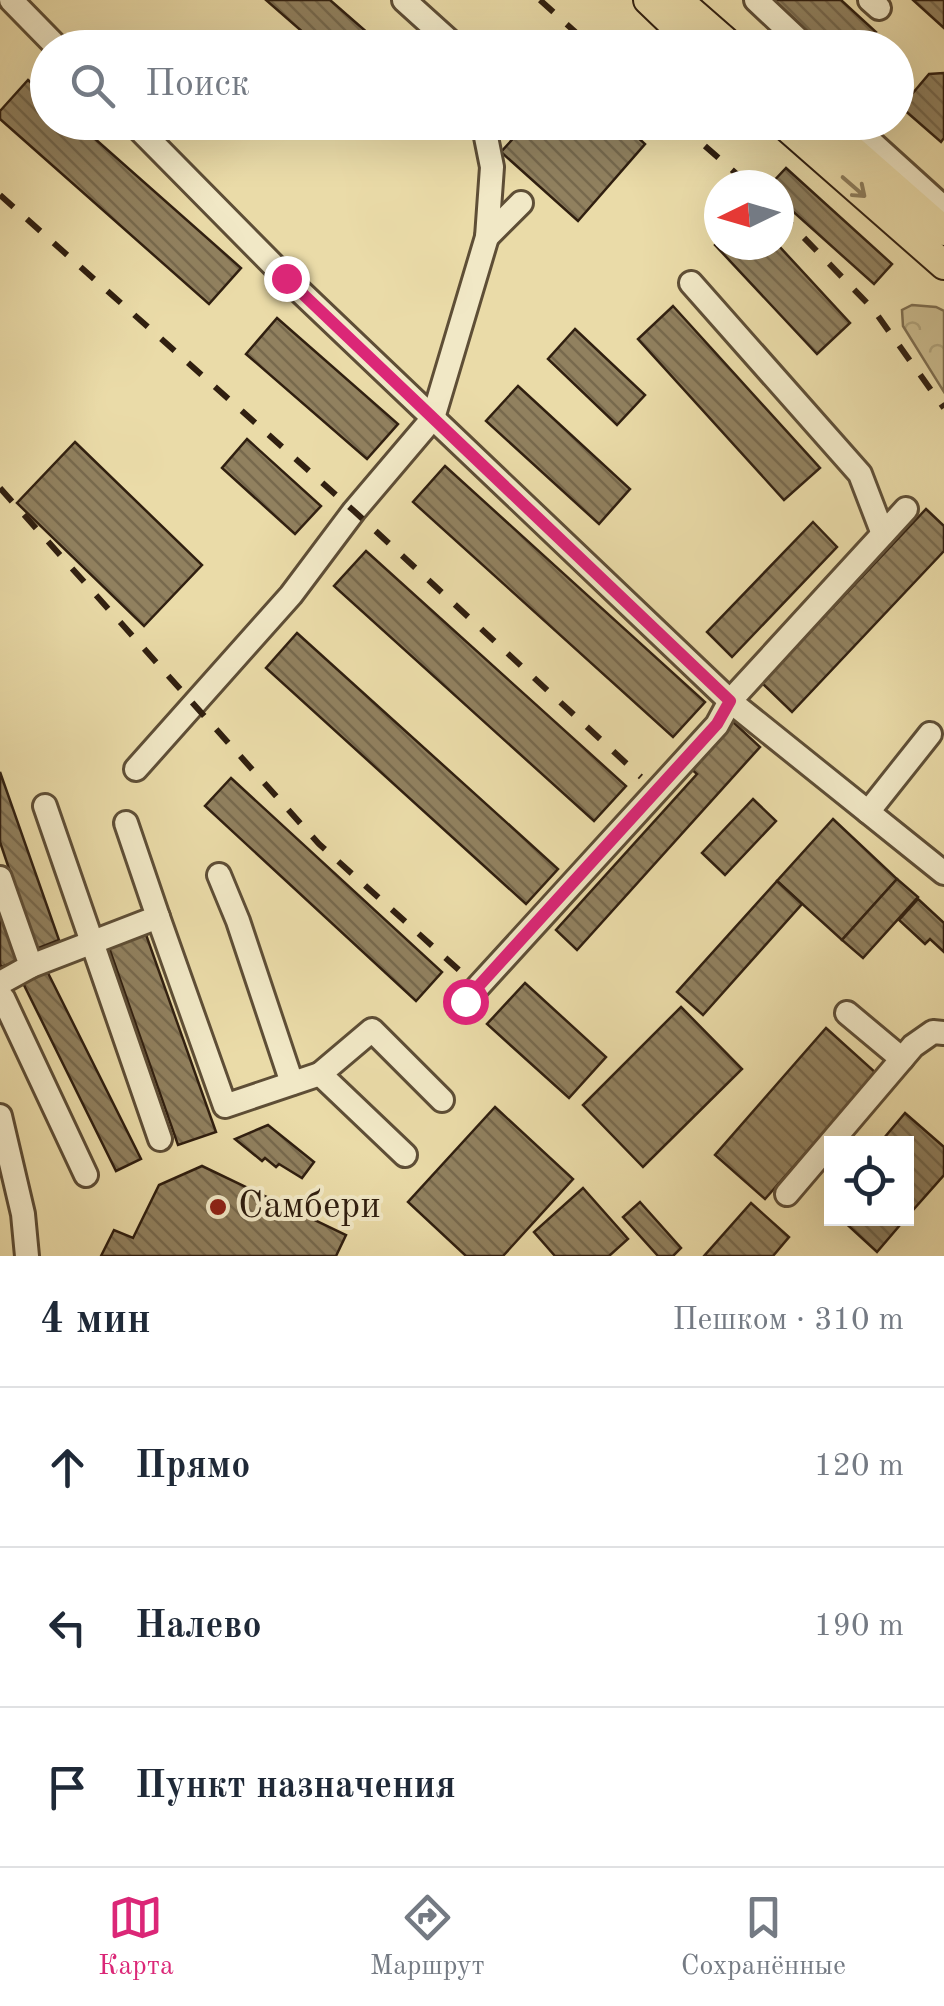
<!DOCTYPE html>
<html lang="ru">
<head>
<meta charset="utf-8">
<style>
  body { margin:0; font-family:"Old Standard TT",serif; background:#f2f2f3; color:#1f2937 }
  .controls { position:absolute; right:30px; bottom:30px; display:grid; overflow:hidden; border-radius:0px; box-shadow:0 10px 40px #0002 }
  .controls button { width:90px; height:90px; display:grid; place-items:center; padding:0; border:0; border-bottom:2px solid #e0e1e3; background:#fff; color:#1f2937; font:50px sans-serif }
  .compass { position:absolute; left:704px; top:170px; width:90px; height:90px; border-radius:50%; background:#fff; box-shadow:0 10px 40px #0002; rotate:265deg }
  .stop { position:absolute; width:30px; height:30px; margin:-22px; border:8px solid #db2777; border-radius:50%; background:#fff }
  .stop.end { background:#db2777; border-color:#fff; box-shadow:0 2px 10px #0008 }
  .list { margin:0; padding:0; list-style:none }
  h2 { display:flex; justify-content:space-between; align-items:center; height:130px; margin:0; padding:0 40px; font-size:42px }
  h2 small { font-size:32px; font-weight:400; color:#747a83 }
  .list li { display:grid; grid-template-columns:65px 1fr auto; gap:30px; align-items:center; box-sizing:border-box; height:160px; padding:0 40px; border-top:2px solid #e0e1e3 }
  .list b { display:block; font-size:38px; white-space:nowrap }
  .list em { font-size:32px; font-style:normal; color:#747a83 }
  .icon { flex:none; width:55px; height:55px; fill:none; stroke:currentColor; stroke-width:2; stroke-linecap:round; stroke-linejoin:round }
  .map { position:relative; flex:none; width:944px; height:1256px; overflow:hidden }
  .search { position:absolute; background:#fff; box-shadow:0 10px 40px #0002; left:30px; right:30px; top:30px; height:110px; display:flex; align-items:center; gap:25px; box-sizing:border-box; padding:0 35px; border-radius:55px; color:#747a83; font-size:38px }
  .sheet { height:610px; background:#fff }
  nav { display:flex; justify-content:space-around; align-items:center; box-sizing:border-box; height:140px; border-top:2px solid #e0e1e3; background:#fff; font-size:28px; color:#747a83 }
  nav a { display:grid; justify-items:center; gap:5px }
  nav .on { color:#db2777 }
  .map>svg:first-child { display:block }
  .forest { fill:url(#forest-crowns); stroke:#7d6d4f; stroke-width:2.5 }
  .building { fill:url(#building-back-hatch); stroke:#301f10; stroke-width:2.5 }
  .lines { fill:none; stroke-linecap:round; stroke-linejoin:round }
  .minor-casing { stroke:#5e4e36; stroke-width:28 }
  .major-casing { stroke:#301f10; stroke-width:32 }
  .minor { stroke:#f1e8c6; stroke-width:22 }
  .major { stroke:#eadba8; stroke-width:28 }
  .rail { stroke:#301f10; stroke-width:6; stroke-dasharray:18 18; stroke-linecap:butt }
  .oneway { stroke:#8d7d5c }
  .route { stroke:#db2777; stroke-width:12 }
  .poi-dot { fill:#8f2418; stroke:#f1e8c6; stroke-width:4 }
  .labels { text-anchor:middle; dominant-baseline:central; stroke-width:8; stroke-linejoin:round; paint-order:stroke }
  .poi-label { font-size:38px; fill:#301f10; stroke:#f1e8c6; text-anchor:start }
</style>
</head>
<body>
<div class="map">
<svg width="944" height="1256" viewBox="0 0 944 1256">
  <defs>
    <pattern id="forest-crowns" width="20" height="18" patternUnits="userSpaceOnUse" patternTransform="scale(2.5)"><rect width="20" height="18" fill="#cabb8e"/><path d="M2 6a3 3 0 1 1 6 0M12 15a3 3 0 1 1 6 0" fill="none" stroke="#aea079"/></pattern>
    <pattern id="building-back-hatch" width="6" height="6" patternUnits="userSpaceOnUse" patternTransform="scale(2.5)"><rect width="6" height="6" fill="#91815f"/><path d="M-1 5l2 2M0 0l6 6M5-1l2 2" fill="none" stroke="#77694d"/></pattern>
  </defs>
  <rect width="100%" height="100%" fill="#eadba8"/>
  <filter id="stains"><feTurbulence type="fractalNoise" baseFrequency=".002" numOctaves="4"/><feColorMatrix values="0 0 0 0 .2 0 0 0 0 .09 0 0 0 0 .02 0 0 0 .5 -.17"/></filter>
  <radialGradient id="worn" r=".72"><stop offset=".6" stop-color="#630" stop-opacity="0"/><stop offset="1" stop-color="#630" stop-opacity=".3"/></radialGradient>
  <polygon class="forest" points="912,305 936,307 944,311 944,392 903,326 902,310"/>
  <g class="building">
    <polygon points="266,0 330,0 385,48 321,48"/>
    <polygon points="768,0 841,0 876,32 862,48 821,48"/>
    <polygon points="913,0 944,0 944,28"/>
    <polygon points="944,73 944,138 941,142 901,107 929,74"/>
    <polygon points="28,80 48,98 48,122 76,122 241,268 209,304 0,119 0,111"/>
    <polygon points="528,122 621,122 645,144 578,221 501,152"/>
    <polygon points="786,168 892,264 874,284 779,199 779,185 770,185"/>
    <polygon points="719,241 719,245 778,245 850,323 817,354 715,245"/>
    <polygon points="673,306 820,468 784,500 638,339"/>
    <polygon points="277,318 398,424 367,459 246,354"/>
    <polygon points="575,329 645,395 617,425 548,359"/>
    <polygon points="518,386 630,489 599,524 486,421"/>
    <polygon points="247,439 321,506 295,534 222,468"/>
    <polygon points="75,442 202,565 144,626 17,503"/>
    <polygon points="445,466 705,702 673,737 413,502"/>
    <polygon points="926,509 944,526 944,551 792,712 762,683"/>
    <polygon points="813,522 837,547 732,657 707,632"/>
    <polygon points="366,551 626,786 594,821 334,586"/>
    <polygon points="297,633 558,869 526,904 266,668"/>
    <polygon points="731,720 760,747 577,950 556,930 697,774 689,767"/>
    <polygon points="0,772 59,940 36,949 0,842"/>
    <polygon points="231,778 442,972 416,1001 205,806"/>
    <polygon points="753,799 776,821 725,875 702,853"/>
    <polygon points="833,819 897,879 842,940 777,881"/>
    <polygon points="897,879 918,897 863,958 842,940"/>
    <polygon points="777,881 802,904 703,1015 677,992"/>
    <polygon points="918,899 944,923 944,952 930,939 925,944 899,920"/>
    <polygon points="0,907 19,961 1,967 0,963"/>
    <polygon points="144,929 216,1132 178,1145 107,942"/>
    <polygon points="45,967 141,1159 116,1171 21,979"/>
    <polygon points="525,983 606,1057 569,1098 487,1024"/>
    <polygon points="681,1007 742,1069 643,1167 583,1105"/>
    <polygon points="826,1028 876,1073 765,1199 715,1155"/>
    <polygon points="495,1107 573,1179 503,1256 466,1256 408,1202"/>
    <polygon points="905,1113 944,1147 944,1175 906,1218 906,1144 879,1144"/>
    <polygon points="268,1125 314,1162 302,1178 279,1164 276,1167 265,1158 262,1161 235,1139"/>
    <polygon points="202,1166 346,1235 336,1256 101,1256 114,1230 133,1238 159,1185"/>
    <polygon points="583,1188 628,1239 609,1256 555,1256 534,1232"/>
    <polygon points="640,1202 681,1248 673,1256 658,1256 623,1217"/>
    <polygon points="751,1203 789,1237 773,1256 704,1256"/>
    <polygon points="840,1218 906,1218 877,1252"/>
  </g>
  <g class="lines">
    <g class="minor-casing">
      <g id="minor">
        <polyline points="11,0 58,48"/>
        <polyline points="404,0 457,48"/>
        <polyline points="756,0 807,48"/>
        <polyline points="870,0 879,8"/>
        <polyline points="132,122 285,277 730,701 944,873"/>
        <polyline points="849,122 944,208"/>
        <polyline points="487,237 521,203"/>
        <polyline points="691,283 860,474 883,534"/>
        <polyline points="136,769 291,595 354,511 433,418 487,237 492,167 483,122"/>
        <polyline points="45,806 160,1139"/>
        <polyline points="868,812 930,734"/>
        <polyline points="219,875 238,921 292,1083"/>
        <polyline points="0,878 31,966 0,983"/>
        <polyline points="158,917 225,1106 320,1074 405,1155"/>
        <polyline points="31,966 158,917 126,823"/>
        <polyline points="0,999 3,998 86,1175"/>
        <polyline points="465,1001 717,725 730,701 906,509"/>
        <polyline points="847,1013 902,1059"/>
        <polyline points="320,1074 372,1030 442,1100"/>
        <polyline points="0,1116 23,1214 27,1256"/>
        <polyline points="787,1194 913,1046 933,1032 944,1033"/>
      </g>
    </g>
    <g class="major-casing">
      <g id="major">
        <polyline points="648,0 698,48"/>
        <polyline points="678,0 733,48"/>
        <polyline points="781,122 944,265"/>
        <polyline points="820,122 944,231"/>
      </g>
    </g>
    <use href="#minor" class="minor"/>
    <use href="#major" class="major"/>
    <g class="rail">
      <polyline points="540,0 593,48"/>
      <polyline points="678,122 749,185"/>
      <polyline points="0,195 354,511 641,777"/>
      <polyline points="779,212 873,309 944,408"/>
      <polyline points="0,488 319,844 459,970"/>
    </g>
  </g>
  <defs><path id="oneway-shaft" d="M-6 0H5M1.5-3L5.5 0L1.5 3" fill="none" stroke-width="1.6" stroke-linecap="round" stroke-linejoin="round" transform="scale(2.5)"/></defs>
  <use class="oneway" href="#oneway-shaft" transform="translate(854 187) rotate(41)"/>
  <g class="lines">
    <polyline class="route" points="286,278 730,701 717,724 465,1001"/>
  </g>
  <circle class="poi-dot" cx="218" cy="1207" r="10"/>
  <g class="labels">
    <g class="poi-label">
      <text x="238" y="1207">Самбери</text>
    </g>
  </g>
  <rect width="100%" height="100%" filter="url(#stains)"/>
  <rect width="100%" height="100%" fill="url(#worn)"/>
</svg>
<div class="controls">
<button><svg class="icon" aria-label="locate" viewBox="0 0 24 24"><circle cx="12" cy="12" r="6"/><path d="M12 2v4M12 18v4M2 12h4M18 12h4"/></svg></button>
</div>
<svg class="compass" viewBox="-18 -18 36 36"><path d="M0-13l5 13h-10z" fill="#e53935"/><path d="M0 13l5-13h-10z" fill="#747a83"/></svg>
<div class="stop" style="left:465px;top:1001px"></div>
<div class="stop end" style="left:286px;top:278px"></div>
<div class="search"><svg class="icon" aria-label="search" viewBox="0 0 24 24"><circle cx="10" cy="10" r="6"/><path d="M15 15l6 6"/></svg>Поиск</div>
</div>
<section class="sheet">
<h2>4 мин<small>Пешком · 310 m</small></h2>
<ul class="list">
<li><svg class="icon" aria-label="ahead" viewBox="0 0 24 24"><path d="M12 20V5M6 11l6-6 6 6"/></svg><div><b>Прямо</b></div><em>120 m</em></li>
<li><svg class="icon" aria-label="left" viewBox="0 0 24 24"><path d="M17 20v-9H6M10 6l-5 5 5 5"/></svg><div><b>Налево</b></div><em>190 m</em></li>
<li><svg class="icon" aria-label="arrive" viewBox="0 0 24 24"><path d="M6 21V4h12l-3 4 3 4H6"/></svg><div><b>Пункт назначения</b></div></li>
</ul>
</section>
<nav>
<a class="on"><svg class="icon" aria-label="map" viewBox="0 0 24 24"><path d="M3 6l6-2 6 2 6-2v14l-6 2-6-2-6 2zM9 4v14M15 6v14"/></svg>Карта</a>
<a><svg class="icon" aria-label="directions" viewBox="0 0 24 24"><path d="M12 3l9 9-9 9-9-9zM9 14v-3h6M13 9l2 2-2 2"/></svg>Маршрут</a>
<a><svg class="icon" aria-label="saved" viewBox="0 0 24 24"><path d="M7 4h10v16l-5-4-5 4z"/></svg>Сохранённые</a>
</nav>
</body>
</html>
